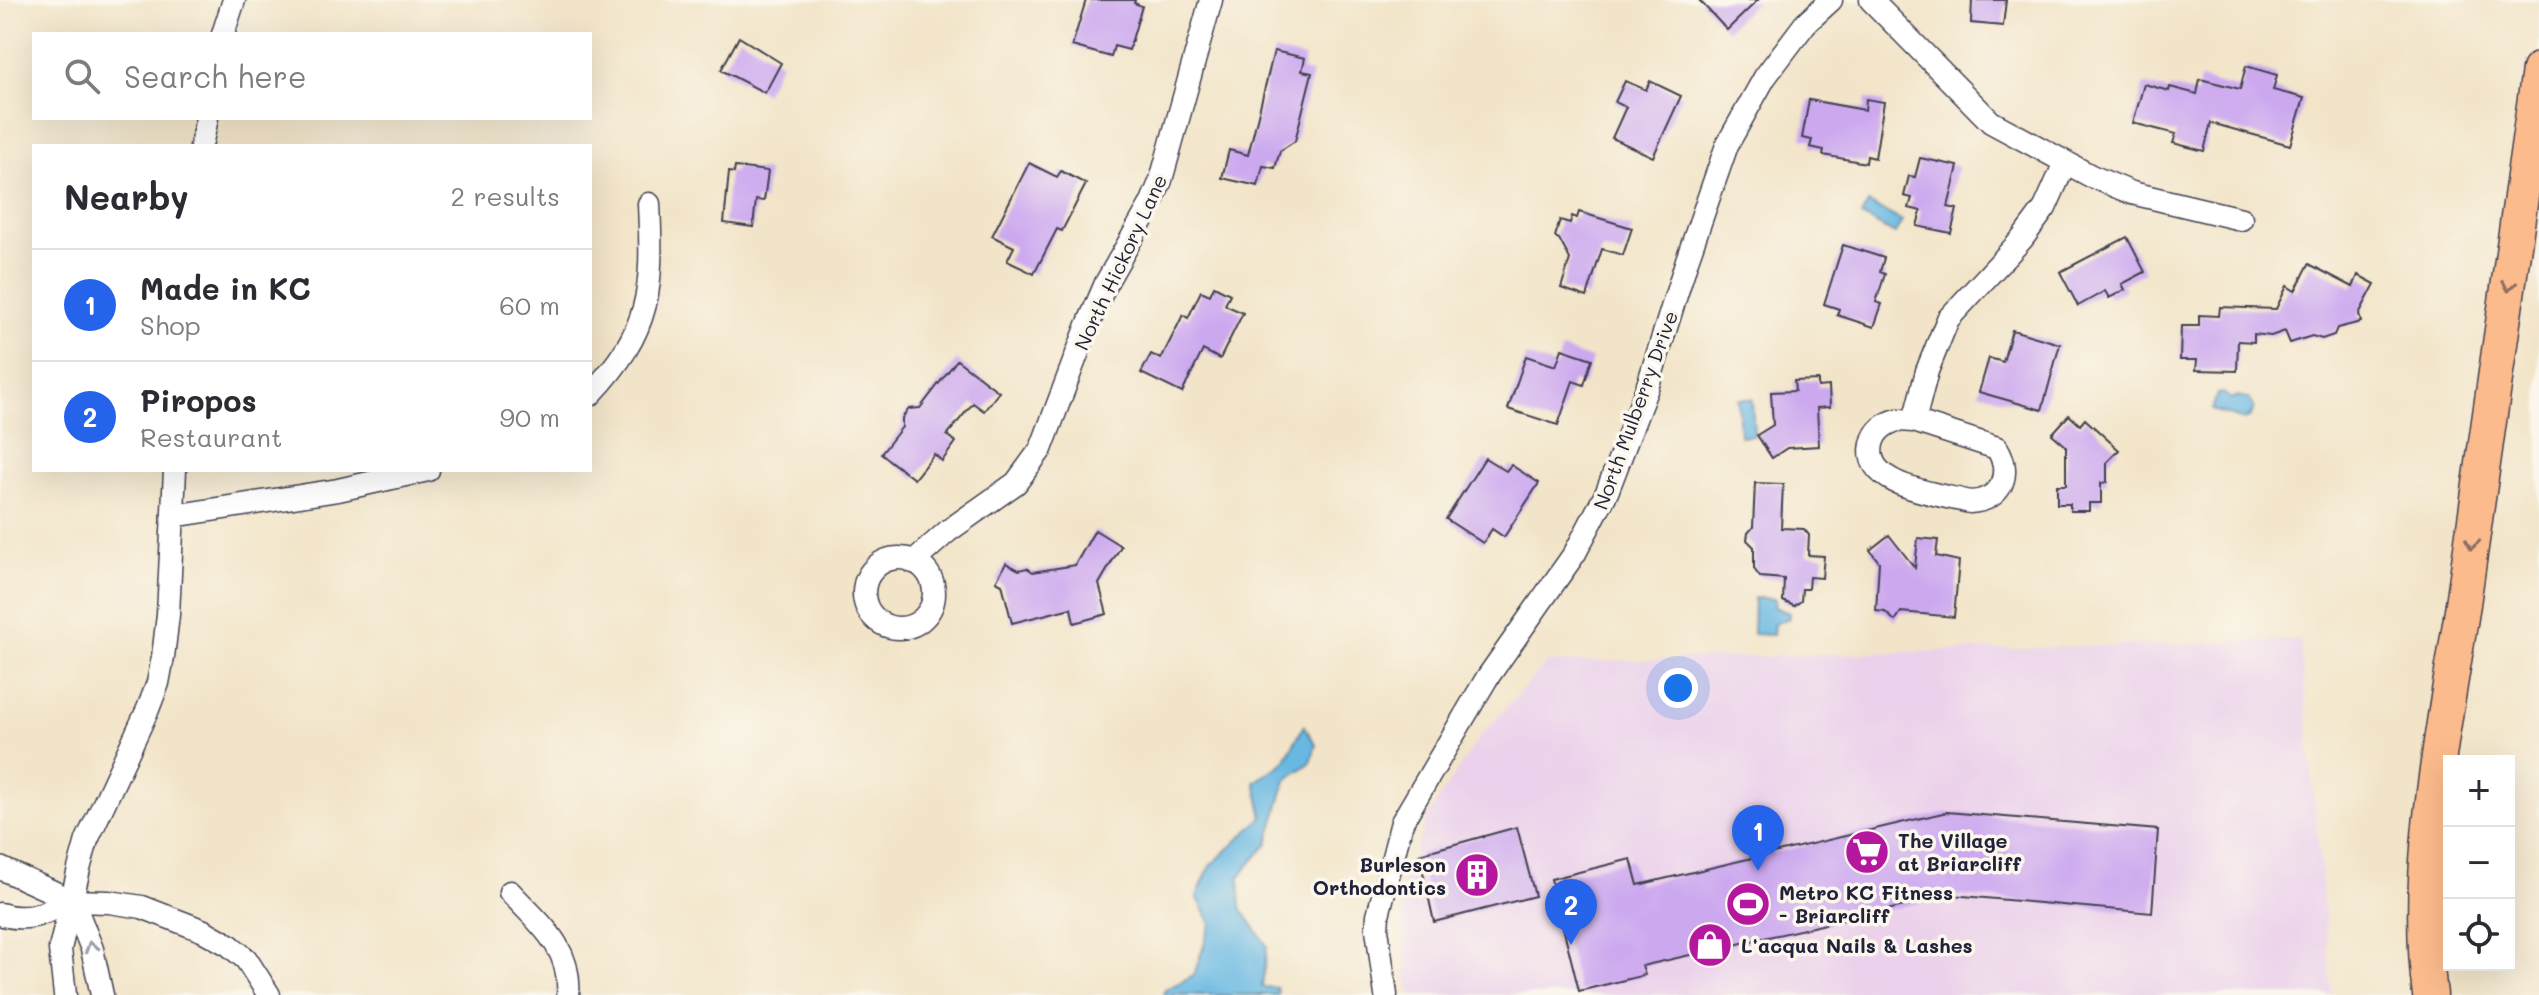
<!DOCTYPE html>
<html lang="en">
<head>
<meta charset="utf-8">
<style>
  body { margin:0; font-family:Mali,sans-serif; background:#f2f2f3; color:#2b2b33 }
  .controls { position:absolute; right:24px; bottom:24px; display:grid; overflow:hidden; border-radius:0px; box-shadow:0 8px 32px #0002 }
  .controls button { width:72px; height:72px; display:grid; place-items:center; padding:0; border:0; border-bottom:2px solid #e1e1e2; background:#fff; color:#2b2b33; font:40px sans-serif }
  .you { position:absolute; left:1678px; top:688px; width:28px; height:28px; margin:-20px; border:6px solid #fff; border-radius:50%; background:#1a73e8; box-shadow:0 0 0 12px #1a73e833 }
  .badge { display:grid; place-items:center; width:52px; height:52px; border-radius:50%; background:#2563eb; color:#fff; font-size:26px; font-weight:700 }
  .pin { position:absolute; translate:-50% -66px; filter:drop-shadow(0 2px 4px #0008) }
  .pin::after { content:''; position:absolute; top:42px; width:28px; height:24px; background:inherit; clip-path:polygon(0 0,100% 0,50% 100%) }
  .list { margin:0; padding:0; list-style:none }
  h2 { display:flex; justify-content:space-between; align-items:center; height:104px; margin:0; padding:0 32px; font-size:34px }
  h2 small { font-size:26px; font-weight:400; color:#7c7c81 }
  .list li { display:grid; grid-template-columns:52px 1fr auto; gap:24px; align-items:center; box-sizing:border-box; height:112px; padding:0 32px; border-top:2px solid #e1e1e2 }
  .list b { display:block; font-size:30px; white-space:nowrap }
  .list p { margin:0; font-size:26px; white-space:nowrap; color:#7c7c81 }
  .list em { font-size:26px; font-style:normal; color:#7c7c81 }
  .icon { flex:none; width:44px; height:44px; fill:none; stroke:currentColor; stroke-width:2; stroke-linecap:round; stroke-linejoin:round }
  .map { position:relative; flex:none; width:2539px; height:995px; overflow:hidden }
  .search { position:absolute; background:#fff; box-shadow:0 8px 32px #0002; left:32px; top:32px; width:560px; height:88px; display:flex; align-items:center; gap:20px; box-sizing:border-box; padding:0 28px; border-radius:0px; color:#7c7c81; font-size:30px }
  .panel { position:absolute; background:#fff; box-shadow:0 8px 32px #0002; left:32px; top:144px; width:560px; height:328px; border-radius:0px }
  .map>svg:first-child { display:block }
  .built { fill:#ebd1eb }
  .water { fill:#67b8e2; stroke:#446d8e; stroke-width:2 }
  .building { fill:#cca8ef }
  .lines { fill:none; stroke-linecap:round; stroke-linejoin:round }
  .minor-casing { stroke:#413f50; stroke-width:25 }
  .highway-casing { stroke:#413f50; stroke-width:37 }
  .minor { stroke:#fff; stroke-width:22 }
  .highway { stroke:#fbbb8c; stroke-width:34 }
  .oneway { stroke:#8e6e64 }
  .oneway2 { stroke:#9c9ca7 }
  .labels { text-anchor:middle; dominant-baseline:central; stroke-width:7; stroke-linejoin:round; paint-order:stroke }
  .street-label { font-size:20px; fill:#22223b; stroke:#fbf7ec }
  .poi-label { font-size:20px; font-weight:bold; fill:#22223b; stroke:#fbf7ec; text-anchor:start }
</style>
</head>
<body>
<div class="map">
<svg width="2539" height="995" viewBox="0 0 2539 995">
  <rect width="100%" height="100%" fill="#fbf7ec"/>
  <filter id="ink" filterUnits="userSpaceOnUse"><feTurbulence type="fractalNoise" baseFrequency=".0125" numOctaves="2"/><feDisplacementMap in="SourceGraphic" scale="16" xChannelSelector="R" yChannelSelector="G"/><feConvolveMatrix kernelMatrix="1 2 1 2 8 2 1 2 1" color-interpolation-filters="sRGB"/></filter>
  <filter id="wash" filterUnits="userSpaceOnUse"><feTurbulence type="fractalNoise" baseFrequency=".006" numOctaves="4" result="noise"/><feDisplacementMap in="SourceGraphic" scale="32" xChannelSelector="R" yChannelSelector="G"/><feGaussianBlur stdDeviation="1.8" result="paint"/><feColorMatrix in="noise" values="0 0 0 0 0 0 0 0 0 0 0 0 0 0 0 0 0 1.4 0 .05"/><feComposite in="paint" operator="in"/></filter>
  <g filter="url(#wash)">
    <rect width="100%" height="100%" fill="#f2e4c8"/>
    <polygon class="built" points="2300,640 2332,995 1412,995 1407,980 1400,891 1429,814 1477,740 1546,663"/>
    <g class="water">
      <polygon points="1868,203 1902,221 1895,234 1861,216"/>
      <polygon points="2223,393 2231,399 2238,396 2249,399 2254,407 2251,416 2244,420 2212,410 2217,394"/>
      <polygon points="1738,399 1752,399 1754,436 1740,436"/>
      <polygon points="1754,598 1775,599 1774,607 1789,613 1789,618 1774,624 1773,635 1753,634"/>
      <polygon points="1304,726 1316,745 1311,762 1286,780 1268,843 1239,877 1241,908 1267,946 1262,987 1277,988 1278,995 1163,995 1165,990 1194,975 1211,924 1197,896 1210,866 1263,817 1255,782 1283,763"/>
    </g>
    <g id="blocks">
      <g class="building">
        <polygon points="1086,0 1135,0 1134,3 1142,6 1129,50 1114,46 1111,57 1072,46"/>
        <polygon points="1699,0 1758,0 1727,30"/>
        <polygon points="1972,0 2006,0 2003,26 1971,23"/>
        <polygon points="739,37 781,63 765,93 721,70"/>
        <polygon points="1274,51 1305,58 1302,71 1312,73 1295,141 1280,151 1275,168 1263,166 1258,186 1222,178 1229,150 1248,155"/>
        <polygon points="2246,66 2277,75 2273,90 2304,98 2290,145 2211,123 2204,151 2173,143 2176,134 2133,123 2144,84 2169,91 2170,87 2197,94 2200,79 2240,89"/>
        <polygon points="1625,81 1646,90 1650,81 1681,96 1653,157 1612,138 1626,107 1615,102"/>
        <polygon points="1866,99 1884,102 1875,158 1867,156 1866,163 1823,155 1824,150 1810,147 1812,140 1802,138 1809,100 1865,110"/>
        <polygon points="1920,158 1958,166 1948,207 1957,209 1951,233 1917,226 1921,211 1909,208 1912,198 1904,196 1909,176 1915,177"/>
        <polygon points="1029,163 1057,177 1061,171 1086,184 1062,231 1057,229 1034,274 1007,261 1014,247 992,236"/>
        <polygon points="735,167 768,171 764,201 756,200 753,227 724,223 729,172 734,173"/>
        <polygon points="1579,212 1632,228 1623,255 1602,249 1587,297 1561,288 1570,259 1559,239 1555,237 1560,220 1570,223 1572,216 1577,218"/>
        <polygon points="2127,237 2145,272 2122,284 2125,290 2109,298 2105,291 2078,306 2060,272"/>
        <polygon points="1843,245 1884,258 1880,272 1885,274 1876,302 1882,304 1874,327 1837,315 1839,309 1824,304"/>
        <polygon points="2309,264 2353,287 2358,275 2375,284 2359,314 2361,322 2337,328 2334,335 2322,339 2312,336 2290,343 2285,331 2271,336 2254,334 2254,342 2238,341 2237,371 2196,370 2197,360 2180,360 2181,326 2199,326 2199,315 2219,316 2220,307 2276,309 2287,286 2295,291"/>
        <polygon points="1214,286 1230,294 1225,305 1243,313 1220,359 1203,350 1182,393 1141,373 1151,354 1161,359 1183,315 1188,318 1201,291 1210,295"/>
        <polygon points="2012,330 2060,344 2042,410 1979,392 1989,358 2003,362"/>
        <polygon points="1562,349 1592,359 1584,385 1573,381 1558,425 1508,409 1526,356 1556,366"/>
        <polygon points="957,360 999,392 984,411 973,403 947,435 956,442 942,461 934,454 914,479 881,454 902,427 902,418 909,409 920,408"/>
        <polygon points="1818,380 1818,387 1829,386 1830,407 1817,408 1819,446 1787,448 1772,458 1757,435 1773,425 1771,392 1795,391 1794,381"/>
        <polygon points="2069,415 2080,425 2085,419 2119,450 2107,462 2107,482 2101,483 2101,503 2089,503 2089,511 2070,511 2070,504 2057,504 2057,485 2066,485 2066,446 2052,434"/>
        <polygon points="1485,458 1506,471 1511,465 1539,483 1504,537 1492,529 1483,543 1446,519"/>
        <polygon points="1755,483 1783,484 1781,528 1804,529 1809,535 1808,555 1824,556 1822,578 1809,577 1808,589 1802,589 1801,601 1794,606 1783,601 1784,579 1760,577 1754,569 1754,547 1747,540 1748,533 1753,527"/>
        <polygon points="1095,530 1121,546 1099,584 1107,614 1074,623 1071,608 1012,623 1002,584 996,581 1006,563 1019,570 1027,568 1033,572 1075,565"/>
        <polygon points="1889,535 1915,568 1918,538 1938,540 1936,556 1959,561 1954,617 1901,612 1895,621 1885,612 1876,611 1879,562 1870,550"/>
        <polygon points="1947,812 2158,830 2152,913 1952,895 1642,966 1645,975 1579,991 1551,879 1631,859 1638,885"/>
        <polygon points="1517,827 1535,896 1434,922 1419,854"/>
      </g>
    </g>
  </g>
  <g filter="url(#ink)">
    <use href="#blocks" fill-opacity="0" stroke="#413f50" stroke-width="2"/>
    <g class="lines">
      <g class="minor-casing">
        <g id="minor">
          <polyline points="1871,0 1991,122 2091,176 2132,193 2241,219"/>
          <polyline points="223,34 234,0"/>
          <polyline points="201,146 207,118"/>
          <path d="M590 395C652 329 653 290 649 204"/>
          <path d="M1898 420 1914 421 1997 448C2013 474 2001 501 1970 502 1940 494 1862 487 1872 444 1875 430 1886 423 1898 420Z"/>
          <polyline points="1914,421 1927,371 1948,319 2022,239 2045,208 2065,163"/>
          <polyline points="173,516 338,490 428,470"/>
          <circle cx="899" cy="593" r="35"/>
          <polyline points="913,562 948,531 1016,483 1041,449 1088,325 1106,283 1151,204 1161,180 1211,0"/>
          <polyline points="0,868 73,901 109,902 142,907 204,931 229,945 246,959 269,995"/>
          <path d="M510 892C540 924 572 948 568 995"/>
          <polyline points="73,901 92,949 102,995"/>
          <path d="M0 914C28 923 47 912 73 901"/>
          <polyline points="65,995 60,949 79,869 87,840 148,709 158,683 163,657 168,615 175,470"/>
          <polyline points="1386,995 1377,929 1378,915 1402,822 1487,678 1575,553 1607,492 1648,385 1687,260 1727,145 1765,77 1805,24 1831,0"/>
        </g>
      </g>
      <g class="highway-casing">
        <path id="highway" d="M2430 995C2413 865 2444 732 2463 604 2489 426 2515 248 2539 70"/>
      </g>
      <use href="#minor" class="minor"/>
      <use href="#highway" class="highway"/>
    </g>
    <defs><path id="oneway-chevron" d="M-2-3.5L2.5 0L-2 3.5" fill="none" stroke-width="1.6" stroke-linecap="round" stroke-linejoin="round" transform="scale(2)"/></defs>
    <g class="oneway">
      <use href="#oneway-chevron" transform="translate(2509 286) rotate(98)"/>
      <use href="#oneway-chevron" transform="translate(2472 544) rotate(98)"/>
    </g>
    <use class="oneway2" href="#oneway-chevron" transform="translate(91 947) rotate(-108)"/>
  </g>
  <defs>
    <g id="supermarket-disc" transform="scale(2.3)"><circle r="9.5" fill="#b5179e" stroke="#fbf7ec"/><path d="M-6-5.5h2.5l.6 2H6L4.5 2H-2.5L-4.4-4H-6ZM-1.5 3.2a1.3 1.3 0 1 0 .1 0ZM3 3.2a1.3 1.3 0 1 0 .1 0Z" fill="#fff"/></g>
    <g id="building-disc" transform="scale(2.3)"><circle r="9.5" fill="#b5179e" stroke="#fbf7ec"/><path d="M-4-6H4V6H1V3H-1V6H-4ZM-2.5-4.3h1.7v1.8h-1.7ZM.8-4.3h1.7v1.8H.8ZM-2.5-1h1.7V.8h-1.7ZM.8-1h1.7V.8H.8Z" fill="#fff"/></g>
    <g id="stadium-disc" transform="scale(2.3)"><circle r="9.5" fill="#b5179e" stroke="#fbf7ec"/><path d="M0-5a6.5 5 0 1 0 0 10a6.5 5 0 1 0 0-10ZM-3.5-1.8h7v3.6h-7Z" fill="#fff"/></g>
    <g id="shop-disc" transform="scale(2.3)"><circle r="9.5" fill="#b5179e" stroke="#fbf7ec"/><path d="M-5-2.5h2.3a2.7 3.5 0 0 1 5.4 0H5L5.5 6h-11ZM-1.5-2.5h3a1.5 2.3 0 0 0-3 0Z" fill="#fff"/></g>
  </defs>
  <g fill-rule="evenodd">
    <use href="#supermarket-disc" x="1867" y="852"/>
    <use href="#building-disc" x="1477" y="875"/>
    <use href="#stadium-disc" x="1748" y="904"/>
    <use href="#shop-disc" x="1710" y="945"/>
  </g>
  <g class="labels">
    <g class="street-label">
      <text transform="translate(1120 262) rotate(-65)">North Hickory Lane</text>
      <text transform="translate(1635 410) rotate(-70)">North Mulberry Drive</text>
    </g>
    <g class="poi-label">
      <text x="1898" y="840">The Village<tspan x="1898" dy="23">at Briarcliff</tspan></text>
      <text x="1446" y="864" text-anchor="end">Burleson<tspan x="1446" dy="23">Orthodontics</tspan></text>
      <text x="1779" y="892">Metro KC Fitness<tspan x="1779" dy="23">- Briarcliff</tspan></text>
      <text x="1741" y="945">L'acqua Nails &amp; Lashes</text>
    </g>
  </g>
</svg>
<div class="controls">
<button>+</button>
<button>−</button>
<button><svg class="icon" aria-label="locate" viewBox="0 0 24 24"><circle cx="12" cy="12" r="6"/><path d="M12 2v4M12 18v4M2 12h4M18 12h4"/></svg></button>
</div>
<div class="you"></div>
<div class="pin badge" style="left:1758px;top:871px">1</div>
<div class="pin badge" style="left:1571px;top:945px">2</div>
<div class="search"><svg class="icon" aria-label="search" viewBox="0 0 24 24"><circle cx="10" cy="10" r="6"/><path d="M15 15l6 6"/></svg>Search here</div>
<section class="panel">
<h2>Nearby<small>2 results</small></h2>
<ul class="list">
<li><span class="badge">1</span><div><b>Made in KC</b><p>Shop</p></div><em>60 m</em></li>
<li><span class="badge">2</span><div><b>Piropos</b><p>Restaurant</p></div><em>90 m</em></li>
</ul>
</section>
</div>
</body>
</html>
